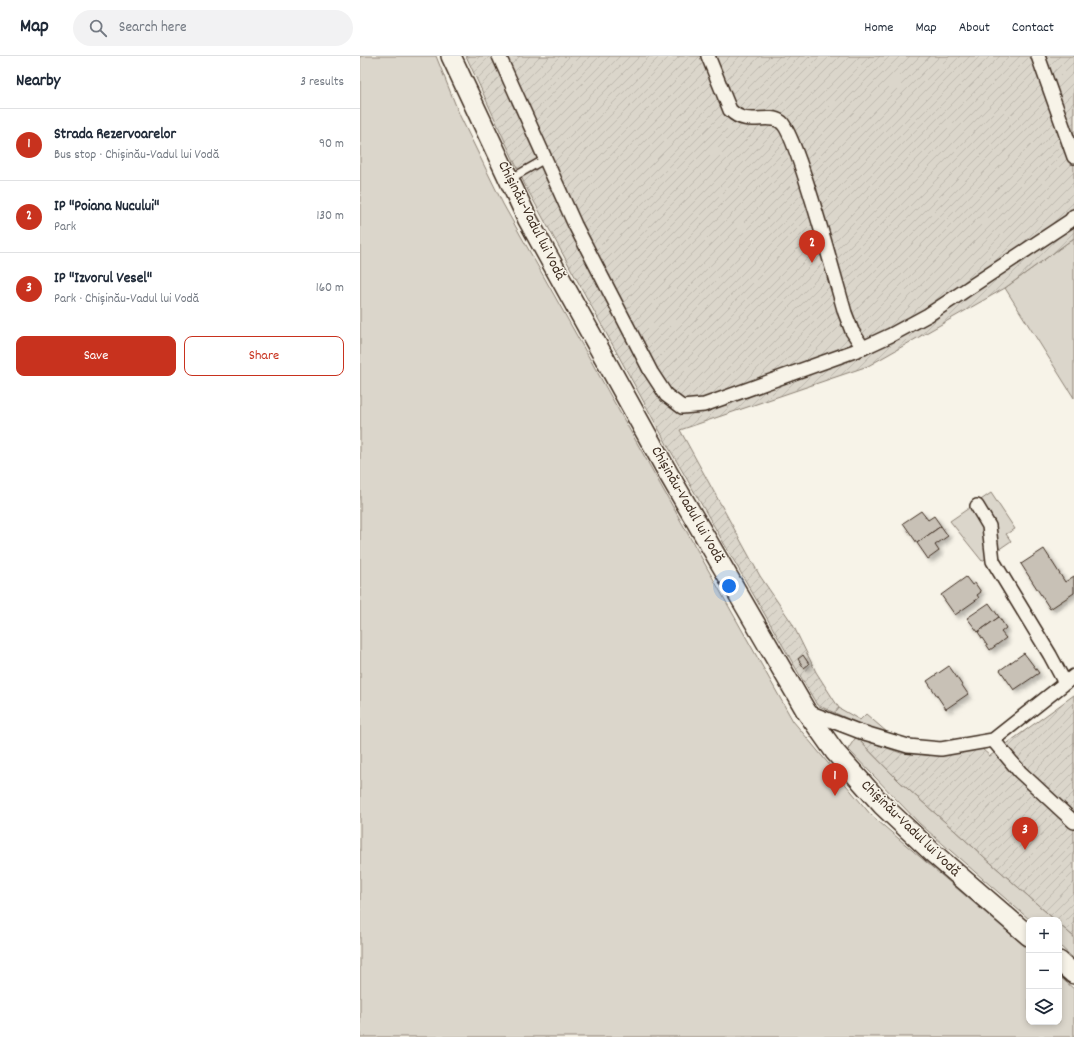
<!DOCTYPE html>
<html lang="en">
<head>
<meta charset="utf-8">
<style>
  body { margin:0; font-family:Dekko,sans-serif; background:#f2f2f3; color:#1f2937 }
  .controls { position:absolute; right:12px; bottom:12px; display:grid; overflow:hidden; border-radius:8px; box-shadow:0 2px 6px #0003 }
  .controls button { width:36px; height:36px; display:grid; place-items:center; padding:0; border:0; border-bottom:1px solid #e0e1e3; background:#fff; color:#1f2937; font:20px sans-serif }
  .you { position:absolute; left:369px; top:530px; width:14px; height:14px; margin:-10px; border:3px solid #fff; border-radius:50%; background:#1a73e8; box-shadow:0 0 0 6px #1a73e833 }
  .badge { display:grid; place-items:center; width:26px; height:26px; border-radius:50%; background:#c8321e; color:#fff; font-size:13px; font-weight:700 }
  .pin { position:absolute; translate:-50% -33px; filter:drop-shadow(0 1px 2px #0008) }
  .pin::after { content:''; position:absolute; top:21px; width:14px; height:12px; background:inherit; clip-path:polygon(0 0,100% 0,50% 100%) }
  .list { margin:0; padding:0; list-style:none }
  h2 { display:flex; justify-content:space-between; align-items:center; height:52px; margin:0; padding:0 16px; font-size:17px }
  h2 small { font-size:13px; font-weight:400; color:#747a83 }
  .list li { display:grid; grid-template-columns:26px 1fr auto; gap:12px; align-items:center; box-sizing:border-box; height:72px; padding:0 16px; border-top:1px solid #e0e1e3 }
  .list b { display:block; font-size:15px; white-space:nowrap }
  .list p { margin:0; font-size:13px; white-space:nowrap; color:#747a83 }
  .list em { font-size:13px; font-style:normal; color:#747a83 }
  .actions { display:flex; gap:8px; padding:12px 16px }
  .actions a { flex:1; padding:9px 0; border:1px solid #c8321e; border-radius:8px; text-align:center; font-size:14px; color:#c8321e }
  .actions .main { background:#c8321e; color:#fff }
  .icon { flex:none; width:22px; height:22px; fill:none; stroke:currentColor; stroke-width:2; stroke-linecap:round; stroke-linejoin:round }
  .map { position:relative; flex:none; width:714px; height:981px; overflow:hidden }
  header { display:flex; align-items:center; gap:24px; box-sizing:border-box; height:56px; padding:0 20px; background:#fff; border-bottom:1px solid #e0e1e3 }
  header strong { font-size:19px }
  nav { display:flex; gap:22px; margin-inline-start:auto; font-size:14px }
  .search { width:280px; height:36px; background:#f2f2f3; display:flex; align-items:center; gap:10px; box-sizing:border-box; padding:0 14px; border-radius:22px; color:#747a83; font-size:15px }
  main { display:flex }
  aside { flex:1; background:#fff }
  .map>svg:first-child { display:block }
  .grass { fill:#dbd6cb; stroke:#8b8074 }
  .garden { fill:url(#garden-furrows); stroke:#8b8074 }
  .building { fill:#c8c1b6; stroke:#3b2a1e; filter:url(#shadow) }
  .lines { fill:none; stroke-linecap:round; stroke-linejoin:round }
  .lane-casing { stroke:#3b2a1e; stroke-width:10 }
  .street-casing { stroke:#3b2a1e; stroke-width:16 }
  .secondary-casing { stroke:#3b2a1e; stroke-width:22 }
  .lane { stroke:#f7f3e8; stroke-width:7 }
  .street { stroke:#f7f3e8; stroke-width:13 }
  .secondary { stroke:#f7f3e8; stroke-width:19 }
  .labels { text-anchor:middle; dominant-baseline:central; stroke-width:3; stroke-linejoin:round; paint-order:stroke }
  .street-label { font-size:15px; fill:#3b2a1e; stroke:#f7f3e8 }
</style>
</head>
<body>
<header>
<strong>Map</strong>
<div class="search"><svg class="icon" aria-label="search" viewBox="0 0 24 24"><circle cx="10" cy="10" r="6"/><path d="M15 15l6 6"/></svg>Search here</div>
<nav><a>Home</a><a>Map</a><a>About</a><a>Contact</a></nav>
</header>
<main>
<aside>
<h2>Nearby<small>3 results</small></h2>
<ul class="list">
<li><span class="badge">1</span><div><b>Strada Rezervoarelor</b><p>Bus stop · Chișinău-Vadul lui Vodă</p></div><em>90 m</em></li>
<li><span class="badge">2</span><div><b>IP &quot;Poiana Nucului&quot;</b><p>Park</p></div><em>130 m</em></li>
<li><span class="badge">3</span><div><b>IP &quot;Izvorul Vesel&quot;</b><p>Park · Chișinău-Vadul lui Vodă</p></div><em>160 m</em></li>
</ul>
<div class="actions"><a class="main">Save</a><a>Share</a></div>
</aside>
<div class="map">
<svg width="714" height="981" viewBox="0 0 714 981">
  <defs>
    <pattern id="garden-furrows" width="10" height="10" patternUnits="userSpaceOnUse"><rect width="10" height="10" fill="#dbd6cb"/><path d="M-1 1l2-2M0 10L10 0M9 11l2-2" fill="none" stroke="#bdb8ae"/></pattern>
    <filter id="shadow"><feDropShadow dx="3.5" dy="3.5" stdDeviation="2" flood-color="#0004"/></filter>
  </defs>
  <rect width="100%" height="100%" fill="#f7f3e8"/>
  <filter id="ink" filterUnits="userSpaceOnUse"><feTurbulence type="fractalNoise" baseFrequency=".025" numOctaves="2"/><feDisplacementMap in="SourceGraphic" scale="8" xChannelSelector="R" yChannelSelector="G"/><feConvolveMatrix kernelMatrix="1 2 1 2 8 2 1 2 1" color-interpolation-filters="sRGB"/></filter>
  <g filter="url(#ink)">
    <g class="grass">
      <polygon points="0,0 76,0 100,60 143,148 433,665 511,759 669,894 669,966 699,966 699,920 714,933 714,981 0,981"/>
      <polygon points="714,182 714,342 645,232"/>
      <polygon points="631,437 655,473 646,478 651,485 622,505 590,465"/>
      <polygon points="479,652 500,664 506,658 528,677 536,680 508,672 475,657"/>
      <polygon points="496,681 539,725 695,864 670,864 560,768 488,693"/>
      <polygon points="699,868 714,881 714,903 699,889"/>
    </g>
    <g class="garden">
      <polygon points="106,0 714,0 714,182 645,232 508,310 320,374 400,520 432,567 456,616 479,652 475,657 457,649 309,392 165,129"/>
      <polygon points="714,639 714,881 699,868 699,864 695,864 539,725 496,681 541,697 581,700 622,693 630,700"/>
    </g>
    <g class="building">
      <polygon points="561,455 568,464 574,460 581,470 557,487 543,467"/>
      <polygon points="581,470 588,480 575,489 579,495 568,503 557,487"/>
      <polygon points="684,493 705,526 714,520 714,537 690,553 661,508"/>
      <polygon points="606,521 612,529 615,527 621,536 617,539 619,542 595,559 581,539"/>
      <polygon points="629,547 639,561 618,576 607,562"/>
      <polygon points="639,561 646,572 641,576 646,582 630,594 618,576"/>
      <polygon points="664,597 679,617 654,634 640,614"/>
      <polygon points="443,599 449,608 444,612 438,603"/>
      <polygon points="589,610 608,638 586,653 567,625"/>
    </g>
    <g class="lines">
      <g class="lane-casing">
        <polyline id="lane" points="150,123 185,103"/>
      </g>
      <g class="street-casing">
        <g id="street">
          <polyline points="139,0 215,169 291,316 306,339 322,351 344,349 503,292 531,279 568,259 710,165 714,160"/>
          <path d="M348 0 370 54C388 72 407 56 421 66 436 76 477 230 485 257L492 275 503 292"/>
          <polyline points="678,0 714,101"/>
          <polyline points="617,450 629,470 633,505 690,599 705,627"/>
          <polyline points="446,655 498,675 548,690 581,693 633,684 714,620"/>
          <polyline points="633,684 660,716 714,766"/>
        </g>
      </g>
      <g class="secondary-casing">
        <g id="secondary">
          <polyline points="91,0 168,164 308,417 446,655 475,696 522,749 573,797 669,880"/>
          <polyline points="699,905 714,918"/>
        </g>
      </g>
      <use href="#lane" class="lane"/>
      <use href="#street" class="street"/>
      <use href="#secondary" class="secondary"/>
    </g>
  </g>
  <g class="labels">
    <g class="street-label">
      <text transform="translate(171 165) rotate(63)">Chișinău-Vadul lui Vodă</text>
      <text transform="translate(327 449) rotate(60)">Chișinău-Vadul lui Vodă</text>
      <text transform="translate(550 773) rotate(44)">Chișinău-Vadul lui Vodă</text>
    </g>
  </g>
</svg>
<div class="controls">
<button>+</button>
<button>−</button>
<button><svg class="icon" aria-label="layers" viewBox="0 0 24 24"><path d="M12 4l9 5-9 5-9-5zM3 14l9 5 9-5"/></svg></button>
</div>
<div class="you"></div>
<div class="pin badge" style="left:475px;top:740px">1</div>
<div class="pin badge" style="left:452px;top:207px">2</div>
<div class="pin badge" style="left:665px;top:794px">3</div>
</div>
</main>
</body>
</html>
